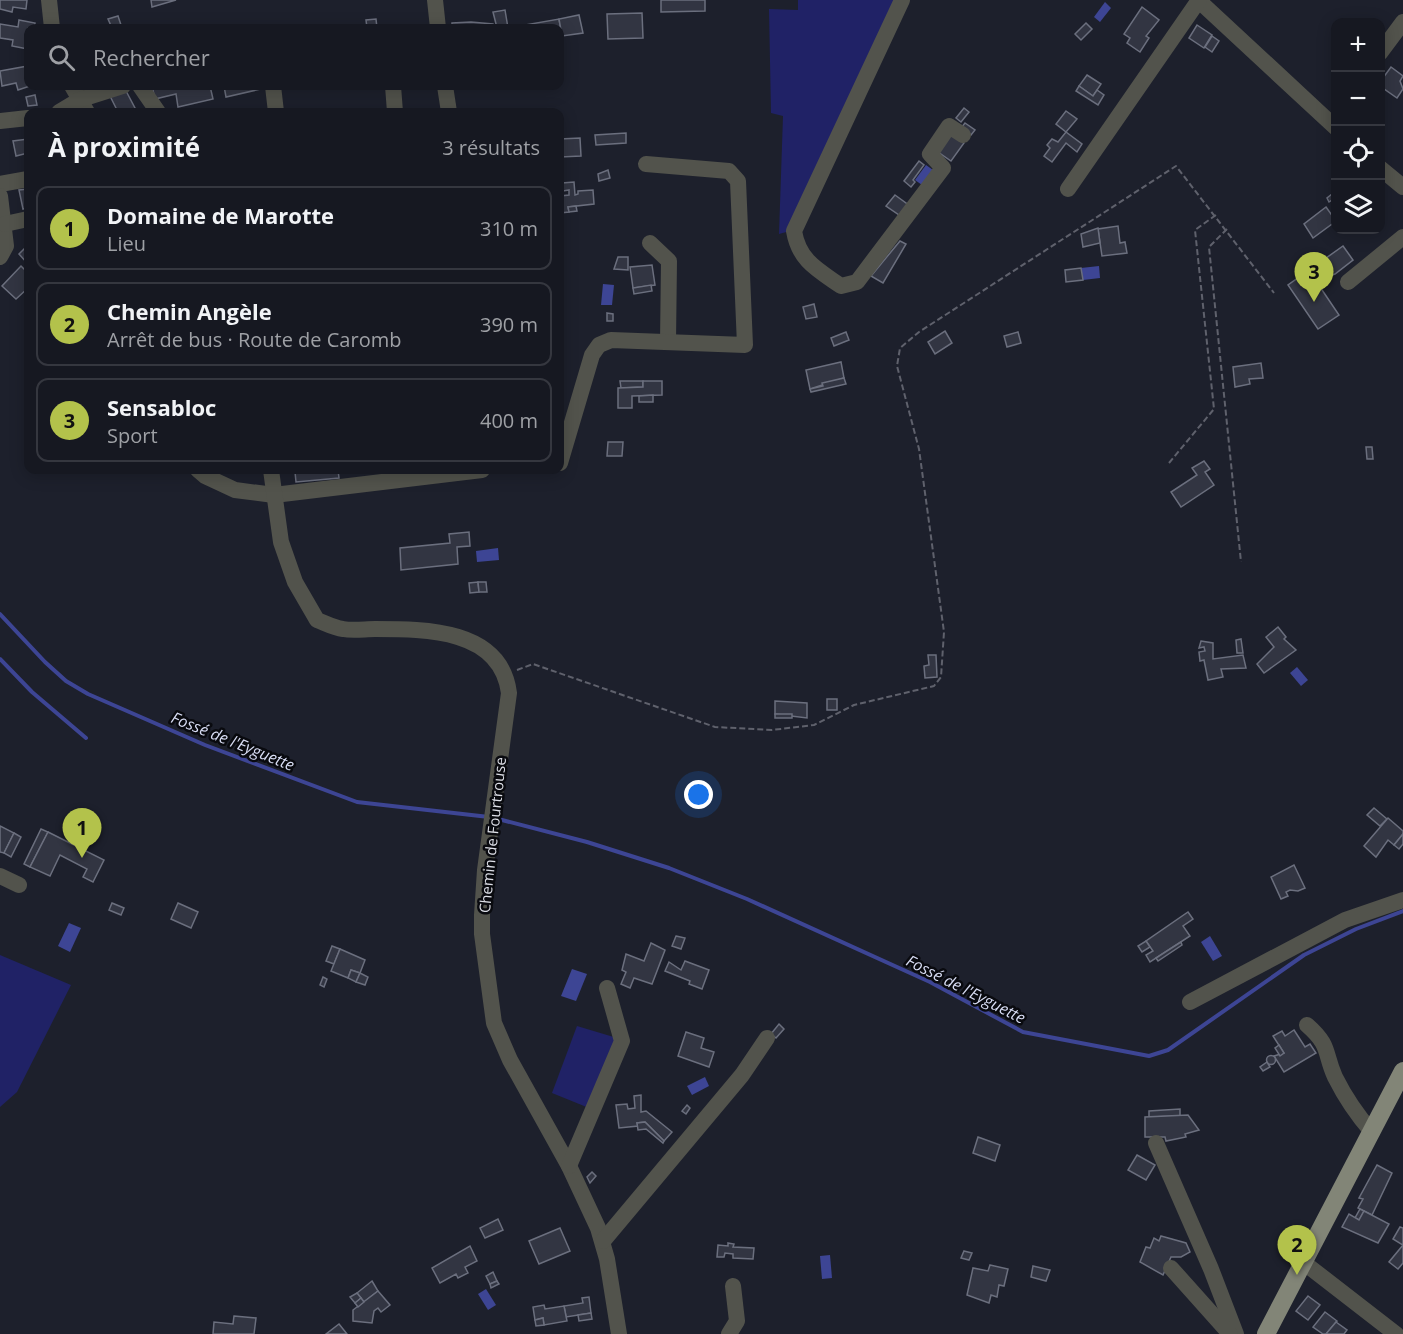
<!DOCTYPE html>
<html lang="fr">
<head>
<meta charset="utf-8">
<style>
  body { margin:0; font-family:"Open Sans",sans-serif; background:#1f212a; color:#f1f3f6 }
  .controls { position:absolute; right:18px; top:18px; display:grid; overflow:hidden; border-radius:12px; box-shadow:0 3px 15px #0003 }
  .controls button { width:54px; height:54px; display:grid; place-items:center; padding:0; border:0; border-bottom:2px solid #35373f; background:#161821; color:#f1f3f6; font:30px sans-serif }
  .you { position:absolute; left:699px; top:795px; width:21px; height:21px; margin:-15px; border:4px solid #fff; border-radius:50%; background:#1a73e8; box-shadow:0 0 0 9px #1a73e833 }
  .badge { display:grid; place-items:center; width:39px; height:39px; border-radius:50%; background:#b3c24b; color:#111; font-size:20px; font-weight:700 }
  .pin { position:absolute; translate:-50% -50px; filter:drop-shadow(0 2px 3px #0008) }
  .pin::after { content:''; position:absolute; top:32px; width:21px; height:18px; background:inherit; clip-path:polygon(0 0,100% 0,50% 100%) }
  .list { margin:0; padding:0; list-style:none }
  h2 { display:flex; justify-content:space-between; align-items:center; height:78px; margin:0; padding:0 24px; font-size:26px }
  h2 small { font-size:20px; font-weight:400; color:#9ea0a5 }
  .list li { display:grid; grid-template-columns:39px 1fr auto; gap:18px; align-items:center; box-sizing:border-box; height:84px; margin:0 12px 12px; padding:0 12px; border:2px solid #35373f; border-radius:12px }
  .list b { display:block; font-size:22px; white-space:nowrap }
  .list p { margin:0; font-size:20px; white-space:nowrap; color:#9ea0a5 }
  .list em { font-size:20px; font-style:normal; color:#9ea0a5 }
  .icon { flex:none; width:33px; height:33px; fill:none; stroke:currentColor; stroke-width:2; stroke-linecap:round; stroke-linejoin:round }
  .map { position:relative; flex:none; width:1403px; height:1334px; overflow:hidden }
  .search { position:absolute; background:#161821; box-shadow:0 3px 15px #0003; left:24px; top:24px; width:540px; height:66px; display:flex; align-items:center; gap:15px; box-sizing:border-box; padding:0 21px; border-radius:12px; color:#9ea0a5; font-size:22px }
  .panel { position:absolute; background:#161821; box-shadow:0 3px 15px #0003; left:24px; top:108px; width:540px; height:366px; border-radius:12px }
  .map>svg:first-child { display:block }
  .green { fill:#202266 }
  .water { fill:#3d4594 }
  .lines { fill:none; stroke-linecap:round; stroke-linejoin:round }
  .stream { stroke:#3d4594; stroke-width:4 }
  .building { fill:#323542; stroke:#6b6f7e; stroke-width:1.5 }
  .path { stroke:#5f616c; stroke-width:2; stroke-dasharray:6 3; stroke-linecap:butt }
  .minor { stroke:#52534c; stroke-width:16 }
  .major { stroke:#828577; stroke-width:18 }
  .labels { text-anchor:middle; dominant-baseline:central; stroke-width:5; stroke-linejoin:round; paint-order:stroke }
  .street-label { font-size:15px; fill:#dddfe7; stroke:#090a0f }
  .water-label { font-size:16px; font-style:italic; fill:#d8ddf4; stroke:#090a0f }
</style>
</head>
<body>
<div class="map">
<svg width="1403" height="1334" viewBox="0 0 1403 1334">
  <rect width="100%" height="100%" fill="#1d202c"/>
  <g class="green">
    <polygon points="798,0 896,0 790,231 779,234 783,116 771,113 769,9 798,10"/>
    <polygon points="0,955 71,985 17,1092 0,1107"/>
    <polygon points="577,1026 617,1038 589,1108 552,1093"/>
  </g>
  <g class="water">
    <polygon points="1105,2 1111,8 1100,22 1094,17"/>
    <polygon points="926,165 933,170 922,185 915,180"/>
    <polygon points="1099,266 1100,278 1083,280 1081,268"/>
    <polygon points="603,284 614,285 612,305 601,305"/>
    <polygon points="498,548 499,560 477,562 476,551"/>
    <polygon points="1297,667 1308,680 1301,686 1290,673"/>
    <polygon points="69,923 81,928 70,952 58,946"/>
    <polygon points="1210,936 1222,956 1213,961 1201,942"/>
    <polygon points="572,969 587,974 576,1001 561,996"/>
    <polygon points="705,1077 709,1086 692,1095 687,1086"/>
    <polygon points="830,1255 832,1278 822,1279 820,1256"/>
    <polygon points="486,1289 496,1305 488,1310 478,1294"/>
  </g>
  <g class="lines">
    <g class="stream">
      <polyline points="0,614 45,662 66,681 88,694 205,745 357,802 489,817"/>
      <polyline points="0,659 32,692 86,738"/>
      <polyline points="502,820 587,842 669,868 747,899 930,982 1023,1032 1149,1056 1168,1050 1304,955 1356,929 1403,911"/>
    </g>
  </g>
  <g class="building">
    <polygon points="0,0 27,0 26,9 13,7 12,12 0,9"/>
    <polygon points="151,0 176,0 152,7"/>
    <polygon points="661,0 705,0 705,11 661,12"/>
    <polygon points="1142,7 1159,20 1146,36 1149,38 1140,52 1127,43 1130,38 1124,34"/>
    <polygon points="505,10 508,28 559,19 562,36 560,37 560,28 497,28 493,12"/>
    <polygon points="642,13 643,38 608,39 607,14"/>
    <polygon points="579,15 583,33 562,36 559,19"/>
    <polygon points="118,16 122,28 112,28 108,19"/>
    <polygon points="376,19 377,28 367,28 366,20"/>
    <polygon points="19,20 35,23 34,28 28,28 28,49 12,46 13,40 0,38 0,24 18,27"/>
    <polygon points="471,22 493,24 494,28 452,28 452,23"/>
    <polygon points="1086,23 1092,29 1081,40 1075,34"/>
    <polygon points="1197,25 1212,35 1204,48 1189,38"/>
    <polygon points="1212,36 1219,41 1212,52 1205,47"/>
    <polygon points="28,66 30,86 18,90 16,83 2,86 0,71"/>
    <polygon points="1391,67 1403,76 1400,81 1403,89 1397,98 1380,86 1380,76 1383,78"/>
    <polygon points="1087,75 1101,84 1093,96 1079,86"/>
    <polygon points="152,86 210,86 213,99 178,107 176,94 155,99"/>
    <polygon points="224,86 260,86 261,89 226,97"/>
    <polygon points="1079,86 1093,96 1097,90 1104,95 1098,105 1076,91"/>
    <polygon points="125,89 136,110 118,112 109,94"/>
    <polygon points="35,95 37,105 28,106 26,97"/>
    <polygon points="964,108 969,112 961,122 956,118"/>
    <polygon points="1066,111 1077,119 1066,132 1056,124"/>
    <polygon points="965,123 975,130 971,135 961,128"/>
    <polygon points="1066,132 1082,144 1077,152 1066,143 1052,162 1044,156 1050,148 1047,145 1052,139 1058,142"/>
    <polygon points="626,133 626,143 596,145 595,135"/>
    <polygon points="951,134 964,143 951,161 938,152"/>
    <polygon points="580,138 581,156 560,157 560,139"/>
    <polygon points="28,139 28,153 16,156 13,141"/>
    <polygon points="919,161 924,165 913,180 915,182 911,187 904,181"/>
    <polygon points="608,170 610,178 599,181 598,174"/>
    <polygon points="574,182 575,195 578,194 578,191 593,190 594,204 568,207 569,212 560,213 560,196 569,195 569,190 563,191 562,183"/>
    <polygon points="28,189 28,208 23,209 19,190"/>
    <polygon points="1332,194 1335,198 1329,202 1327,198"/>
    <polygon points="895,195 910,206 902,217 886,206"/>
    <polygon points="576,206 577,211 569,212 568,207"/>
    <polygon points="1326,207 1336,221 1313,238 1304,224"/>
    <polygon points="1118,226 1120,243 1125,242 1127,253 1102,256 1098,229"/>
    <polygon points="1098,228 1100,243 1083,247 1081,234"/>
    <polygon points="900,241 906,244 883,283 871,276"/>
    <polygon points="28,245 28,264 19,254"/>
    <polygon points="1343,246 1353,260 1335,274 1316,281 1339,315 1318,329 1288,285"/>
    <polygon points="618,257 628,257 628,270 614,269"/>
    <polygon points="652,265 655,285 633,288 630,267"/>
    <polygon points="21,266 28,273 28,288 16,299 2,286"/>
    <polygon points="1081,268 1083,280 1066,282 1065,270"/>
    <polygon points="651,285 652,291 634,294 633,288"/>
    <polygon points="814,304 817,317 806,319 803,307"/>
    <polygon points="607,313 613,314 613,321 607,321"/>
    <polygon points="945,331 952,343 935,354 928,342"/>
    <polygon points="846,332 849,340 834,346 831,338"/>
    <polygon points="1018,332 1021,343 1007,347 1004,336"/>
    <polygon points="841,362 844,378 810,389 806,370"/>
    <polygon points="1261,363 1263,378 1249,379 1250,384 1235,387 1233,367"/>
    <polygon points="844,378 846,384 811,392 810,389 823,386 822,383"/>
    <polygon points="620,381 643,381 643,387 621,388"/>
    <polygon points="643,381 662,381 662,395 632,396 632,408 618,408 618,388 643,387"/>
    <polygon points="653,395 653,402 639,402 639,396"/>
    <polygon points="608,442 623,442 622,456 607,456"/>
    <polygon points="1366,447 1372,447 1373,459 1367,459"/>
    <polygon points="1204,461 1210,469 1205,472 1214,485 1181,507 1171,492 1197,475 1192,468"/>
    <polygon points="312,470 338,470 339,478 296,482 295,472"/>
    <polygon points="469,532 470,546 457,547 458,564 401,570 400,548 450,543 449,534"/>
    <polygon points="478,582 479,592 470,593 469,583"/>
    <polygon points="478,582 486,582 487,592 479,592"/>
    <polygon points="1278,627 1286,637 1284,639 1296,650 1264,673 1257,664 1274,647 1266,637"/>
    <polygon points="1241,639 1243,653 1237,653 1236,640"/>
    <polygon points="1201,641 1213,643 1213,659 1243,655 1246,668 1221,669 1223,677 1208,680 1204,660 1200,661 1199,652 1205,651 1204,647 1199,648"/>
    <polygon points="928,655 936,655 937,677 925,678 924,666 929,665"/>
    <rect x="827" y="699" width="10" height="11"/>
    <polygon points="775,701 807,703 807,718 775,714"/>
    <rect x="775" y="714" width="17" height="4"/>
    <polygon points="1374,808 1387,819 1380,826 1367,815"/>
    <polygon points="1388,818 1403,831 1403,834 1394,845 1388,840 1376,857 1364,846"/>
    <polygon points="0,826 14,833 4,853 0,852"/>
    <polygon points="41,829 48,832 30,867 24,864"/>
    <polygon points="48,832 104,860 93,882 83,877 87,869 60,855 50,876 30,867"/>
    <polygon points="14,833 21,837 11,857 4,853"/>
    <polygon points="1403,834 1403,844 1399,849 1394,845"/>
    <polygon points="1294,865 1305,888 1298,891 1290,890 1286,892 1288,896 1281,899 1271,877"/>
    <polygon points="112,903 124,908 121,915 109,910"/>
    <polygon points="178,903 198,912 191,928 171,919"/>
    <polygon points="1188,912 1193,919 1183,926 1190,936 1150,962 1146,955 1153,951 1146,941"/>
    <polygon points="676,936 685,938 681,949 672,946"/>
    <polygon points="1146,941 1150,947 1142,952 1138,946"/>
    <polygon points="1181,942 1182,945 1158,961 1156,958"/>
    <polygon points="651,943 665,950 652,984 634,978 630,988 621,984 626,972 622,970 626,954 644,961"/>
    <polygon points="332,946 340,949 334,964 326,961"/>
    <polygon points="340,949 365,960 360,973 351,970 348,978 331,971"/>
    <polygon points="685,961 709,970 702,989 689,984 690,981 665,971 669,962 681,970"/>
    <polygon points="351,970 360,973 356,982 348,978"/>
    <polygon points="360,973 368,977 365,985 356,982"/>
    <polygon points="323,977 327,979 324,987 320,985"/>
    <polygon points="779,1024 784,1029 776,1038 771,1034"/>
    <polygon points="1294,1030 1305,1047 1310,1044 1316,1053 1284,1072 1274,1056 1284,1053 1273,1036 1282,1031 1285,1036"/>
    <polygon points="686,1032 704,1038 701,1048 714,1052 709,1067 678,1056"/>
    <polygon points="1279,1045 1284,1053 1280,1056 1275,1048"/>
    <circle cx="1271" cy="1060" r="4.5"/>
    <polygon points="1267,1062 1270,1067 1263,1071 1260,1067"/>
    <polygon points="641,1095 641,1112 646,1111 672,1132 664,1141 645,1122 637,1123 638,1126 619,1128 616,1105 627,1104 628,1109 635,1108 634,1096"/>
    <polygon points="687,1105 690,1108 686,1114 682,1111"/>
    <polygon points="1180,1109 1180,1116 1149,1117 1149,1111"/>
    <polygon points="1188,1115 1199,1130 1185,1134 1186,1137 1166,1141 1165,1137 1145,1137 1145,1117"/>
    <polygon points="645,1122 664,1141 663,1143 646,1129 638,1130 637,1123"/>
    <polygon points="978,1137 1000,1145 995,1161 973,1153"/>
    <polygon points="1137,1155 1155,1165 1146,1180 1128,1170"/>
    <polygon points="1377,1165 1392,1173 1372,1215 1358,1208 1363,1199 1359,1198"/>
    <polygon points="592,1172 596,1176 590,1183 587,1177"/>
    <polygon points="1360,1209 1364,1211 1359,1220 1355,1218"/>
    <polygon points="1364,1211 1389,1224 1378,1243 1342,1227 1349,1214 1359,1220"/>
    <polygon points="498,1219 503,1230 485,1238 480,1228"/>
    <polygon points="1400,1227 1403,1228 1403,1263 1398,1269 1389,1262 1403,1245 1393,1239"/>
    <polygon points="560,1228 570,1251 539,1264 529,1241"/>
    <polygon points="1161,1236 1186,1243 1190,1252 1181,1257 1171,1257 1163,1275 1140,1262 1146,1247 1150,1248 1154,1238 1159,1241"/>
    <polygon points="728,1243 734,1244 733,1247 754,1248 753,1259 733,1258 733,1254 725,1253 724,1257 717,1257 718,1245 728,1246"/>
    <polygon points="470,1246 477,1261 465,1267 468,1273 458,1278 456,1274 440,1283 432,1268"/>
    <polygon points="964,1251 972,1253 969,1260 961,1258"/>
    <polygon points="990,1265 1008,1269 1004,1286 999,1285 997,1297 991,1295 989,1303 967,1295 973,1268 988,1271"/>
    <polygon points="1033,1266 1050,1270 1046,1281 1031,1277"/>
    <polygon points="493,1272 497,1281 490,1284 486,1276"/>
    <polygon points="372,1281 378,1291 364,1302 357,1293"/>
    <polygon points="497,1281 499,1284 491,1288 490,1284"/>
    <polygon points="378,1291 390,1305 381,1312 378,1308 374,1311 372,1323 353,1321 353,1310"/>
    <polygon points="357,1293 361,1298 355,1303 350,1297"/>
    <polygon points="1308,1296 1320,1305 1308,1320 1296,1311"/>
    <polygon points="589,1297 591,1313 566,1317 564,1306 583,1303 582,1298"/>
    <polygon points="361,1298 364,1302 358,1307 355,1303"/>
    <polygon points="544,1305 545,1309 564,1306 567,1321 544,1325 543,1318 535,1320 533,1307"/>
    <polygon points="1325,1312 1337,1321 1326,1334 1323,1334 1313,1327"/>
    <polygon points="591,1313 592,1319 579,1321 578,1315"/>
    <polygon points="234,1316 256,1318 254,1334 213,1334 214,1322 233,1324"/>
    <polygon points="543,1318 544,1325 536,1326 535,1320"/>
    <polygon points="1336,1322 1347,1330 1344,1334 1326,1334"/>
    <polygon points="339,1324 347,1334 326,1334"/>
  </g>
  <g class="lines">
    <g class="path">
      <polyline points="1227,229 1209,247 1241,562"/>
      <polyline points="1169,463 1214,409 1195,230 1216,215"/>
      <polyline points="517,670 533,664 715,727 772,730 814,725 854,705 934,686 941,677 944,632 919,449 897,366 900,348 919,332 1176,166 1274,293"/>
    </g>
    <g class="minor">
      <polyline points="49,0 52,28"/>
      <polyline points="435,0 438,28"/>
      <path d="M902 0 794 231C799 261 818 270 841 286L857 282 943 168 930 154 949 126 963 135"/>
      <polyline points="1198,0 1336,128"/>
      <polyline points="1380,53 1403,22"/>
      <polyline points="72,86 87,112"/>
      <polyline points="140,86 158,112"/>
      <polyline points="273,86 276,112"/>
      <polyline points="393,86 395,112"/>
      <polyline points="445,86 449,112"/>
      <polyline points="59,112 79,100 123,86"/>
      <polyline points="0,121 28,118"/>
      <polyline points="1380,168 1403,187"/>
      <polyline points="0,184 28,179"/>
      <polyline points="1068,189 1199,0"/>
      <polyline points="0,196 6,246 0,257"/>
      <polyline points="5,224 28,219"/>
      <polyline points="650,243 669,261 668,342"/>
      <polyline points="1348,282 1403,237"/>
      <polyline points="560,463 592,355 599,345 611,340 745,345 738,181 729,171 646,164"/>
      <polyline points="198,470 205,476 235,490 274,495 482,470"/>
      <path d="M271 470 281 542 295 582 317 620C325 623 334 628 343 629 353 631 365 629 375 629 426 629 501 629 509 693L485 870 482 915V934L494 1023 510 1060 569 1166 598 1228 607 1259 619 1334"/>
      <polyline points="0,876 19,885"/>
      <polyline points="1190,1002 1345,920 1403,900"/>
      <path d="M1307 1025C1331 1046 1324 1053 1335 1077 1345 1097 1357 1115 1372 1132"/>
      <polyline points="1156,1143 1211,1269 1236,1334"/>
      <polyline points="569,1166 622,1041 607,988"/>
      <polyline points="603,1241 742,1075 767,1038"/>
      <polyline points="1303,1262 1396,1334"/>
      <polyline points="1171,1268 1230,1334"/>
      <polyline points="729,1334 737,1321 733,1286"/>
    </g>
    <polyline class="major" points="1266,1334 1403,1071"/>
  </g>
  <g class="labels">
    <g class="street-label">
      <text transform="translate(492 835) rotate(-84)">Chemin de Fourtrouse</text>
    </g>
    <g class="water-label">
      <text transform="translate(233 741) rotate(22)">Fossé de l'Eyguette</text>
      <text transform="translate(966 989) rotate(27)">Fossé de l'Eyguette</text>
    </g>
  </g>
</svg>
<div class="controls">
<button>+</button>
<button>−</button>
<button><svg class="icon" aria-label="locate" viewBox="0 0 24 24"><circle cx="12" cy="12" r="6"/><path d="M12 2v4M12 18v4M2 12h4M18 12h4"/></svg></button>
<button><svg class="icon" aria-label="layers" viewBox="0 0 24 24"><path d="M12 4l9 5-9 5-9-5zM3 14l9 5 9-5"/></svg></button>
</div>
<div class="you"></div>
<div class="pin badge" style="left:82px;top:858px">1</div>
<div class="pin badge" style="left:1297px;top:1275px">2</div>
<div class="pin badge" style="left:1314px;top:302px">3</div>
<div class="search"><svg class="icon" aria-label="search" viewBox="0 0 24 24"><circle cx="10" cy="10" r="6"/><path d="M15 15l6 6"/></svg>Rechercher</div>
<section class="panel">
<h2>À proximité<small>3 résultats</small></h2>
<ul class="list">
<li><span class="badge">1</span><div><b>Domaine de Marotte</b><p>Lieu</p></div><em>310 m</em></li>
<li><span class="badge">2</span><div><b>Chemin Angèle</b><p>Arrêt de bus · Route de Caromb</p></div><em>390 m</em></li>
<li><span class="badge">3</span><div><b>Sensabloc</b><p>Sport</p></div><em>400 m</em></li>
</ul>
</section>
</div>
</body>
</html>
